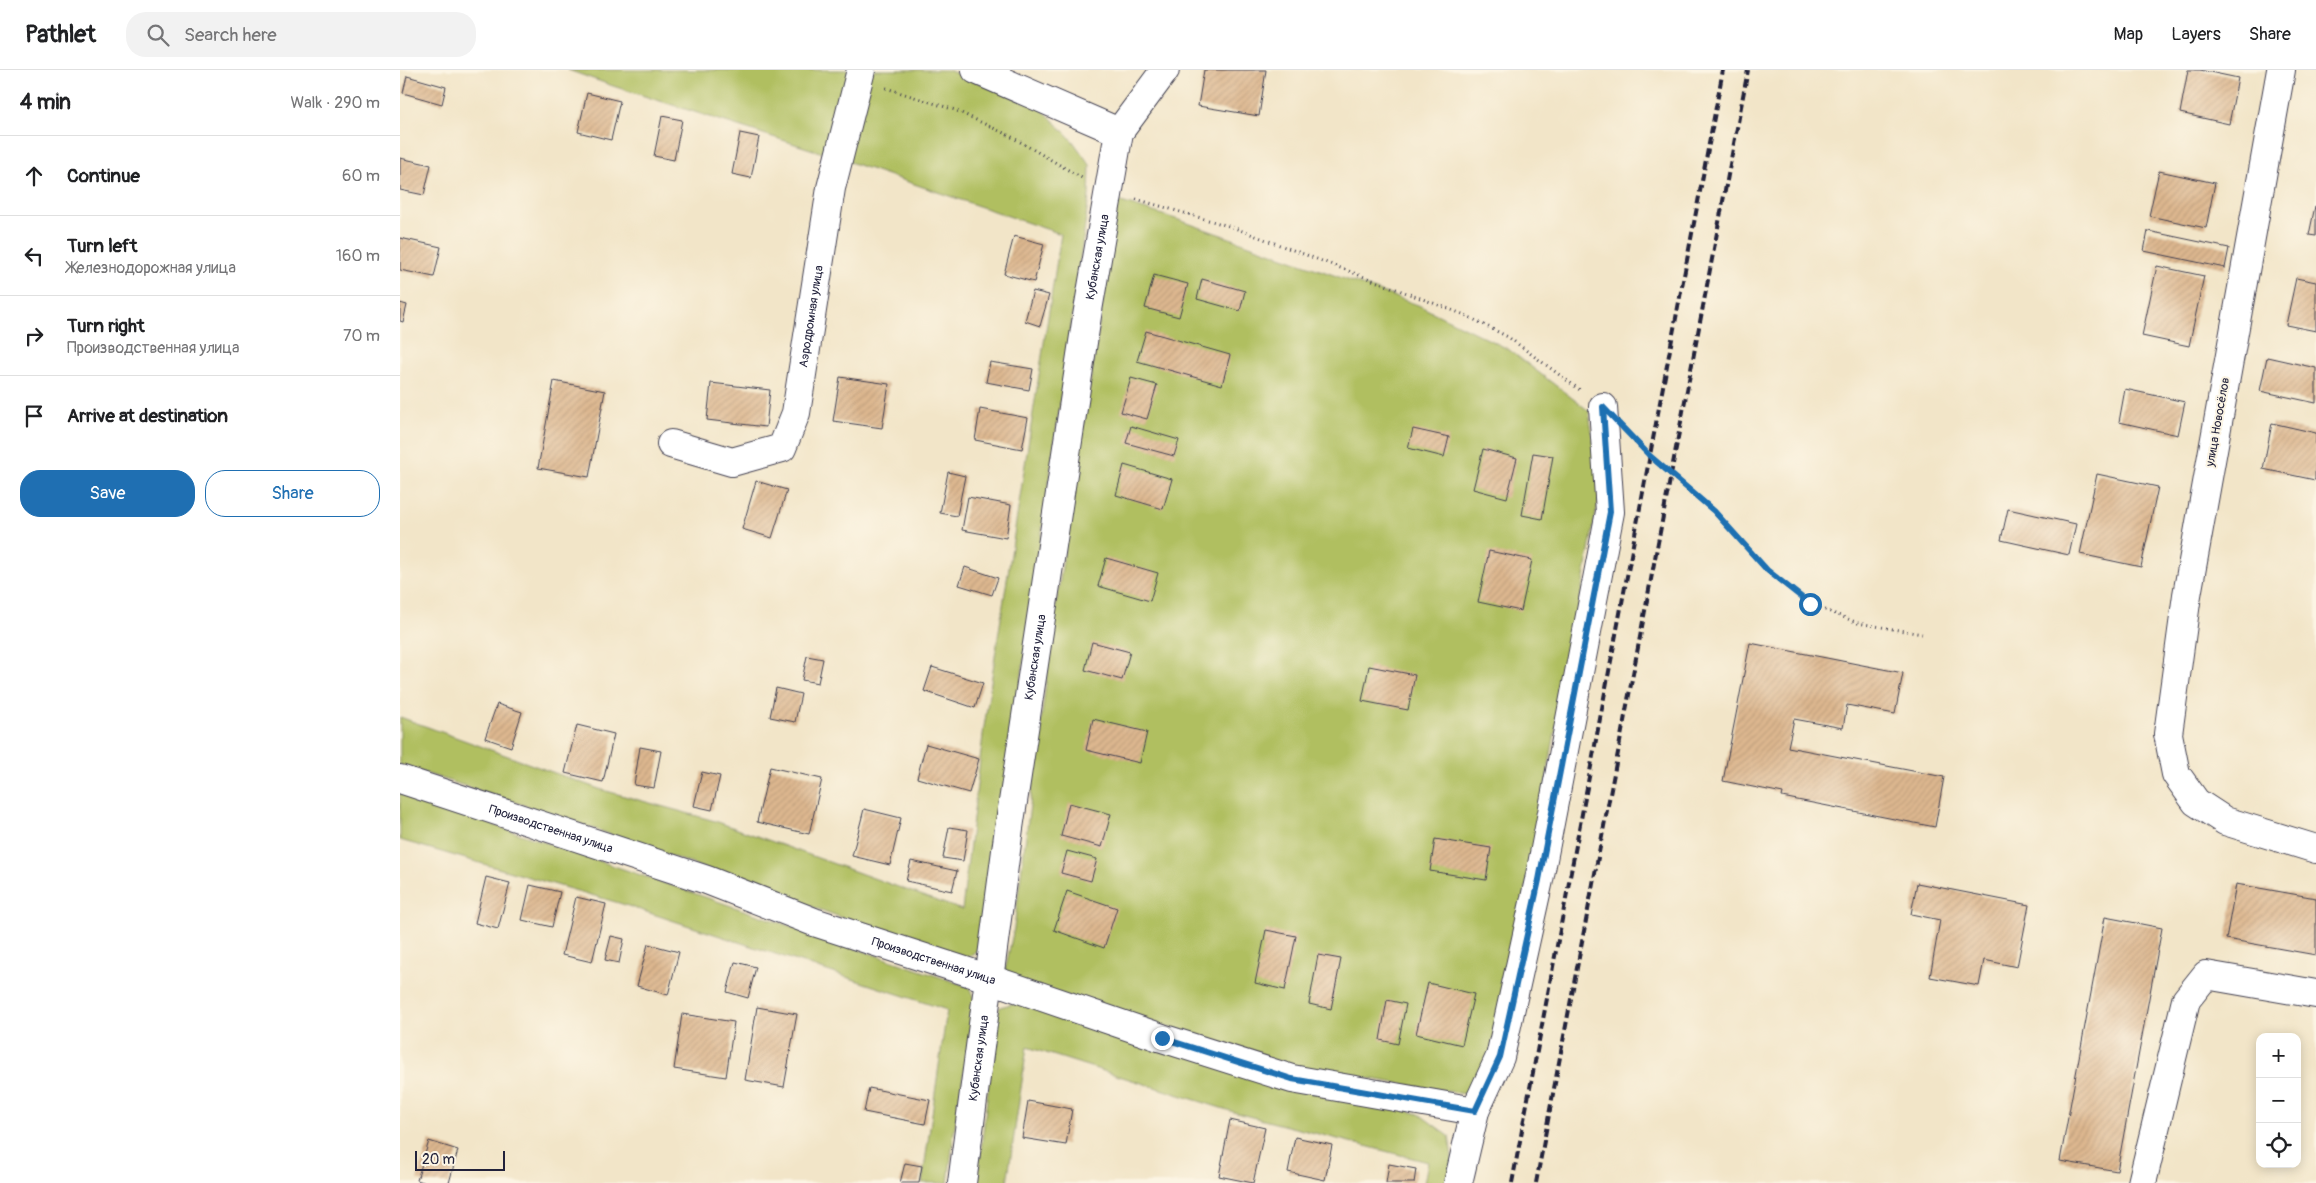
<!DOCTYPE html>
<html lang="en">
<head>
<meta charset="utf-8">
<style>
  body { margin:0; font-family:Pangolin,sans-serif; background:#f2f2f2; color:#202124 }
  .controls { position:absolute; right:15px; bottom:15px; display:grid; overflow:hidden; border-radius:10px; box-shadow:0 2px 12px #0003 }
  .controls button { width:45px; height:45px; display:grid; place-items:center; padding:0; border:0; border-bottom:1px solid #e0e0e0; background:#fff; color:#202124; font:25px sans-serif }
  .scale { position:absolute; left:15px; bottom:12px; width:90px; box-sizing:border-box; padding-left:5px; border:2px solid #22223b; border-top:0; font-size:14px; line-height:18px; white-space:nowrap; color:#22223b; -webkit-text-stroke:4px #fcf5e5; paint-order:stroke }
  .stop { position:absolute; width:15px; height:15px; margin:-11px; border:4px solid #1f6fb2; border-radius:50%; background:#fff }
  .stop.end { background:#1f6fb2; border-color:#fff; box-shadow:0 1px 5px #0008 }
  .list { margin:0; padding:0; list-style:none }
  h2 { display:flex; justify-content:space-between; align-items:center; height:65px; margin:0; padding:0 20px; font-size:21px }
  h2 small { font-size:16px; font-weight:400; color:#757577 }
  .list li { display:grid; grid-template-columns:32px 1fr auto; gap:15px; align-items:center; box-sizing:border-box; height:80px; padding:0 20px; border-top:1px solid #e0e0e0 }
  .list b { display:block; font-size:19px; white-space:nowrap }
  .list p { margin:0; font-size:16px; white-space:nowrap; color:#757577 }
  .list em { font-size:16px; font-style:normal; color:#757577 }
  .actions { display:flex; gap:10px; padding:15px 20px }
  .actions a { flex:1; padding:11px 0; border:1px solid #1f6fb2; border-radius:20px; text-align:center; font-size:18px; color:#1f6fb2 }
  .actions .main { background:#1f6fb2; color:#fff }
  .icon { flex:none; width:28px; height:28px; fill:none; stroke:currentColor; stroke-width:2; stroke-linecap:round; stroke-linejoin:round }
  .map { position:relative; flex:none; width:1916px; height:1113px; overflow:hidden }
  header { display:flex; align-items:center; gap:30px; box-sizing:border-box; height:70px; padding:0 25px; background:#fff; border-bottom:1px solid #e0e0e0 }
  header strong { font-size:24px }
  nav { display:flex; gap:28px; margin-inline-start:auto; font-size:18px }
  .search { width:350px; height:45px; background:#f2f2f2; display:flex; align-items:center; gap:12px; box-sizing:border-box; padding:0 18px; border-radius:20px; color:#757577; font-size:19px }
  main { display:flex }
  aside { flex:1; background:#fff }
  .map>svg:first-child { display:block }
  .grass { fill:#b0bf61; stroke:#69704e }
  .building { fill:url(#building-hatch) }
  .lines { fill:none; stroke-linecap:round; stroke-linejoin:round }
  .minor-casing { stroke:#413f50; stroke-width:30 }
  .path { stroke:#413f50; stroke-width:3; stroke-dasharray:1 4; stroke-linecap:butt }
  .minor { stroke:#fff; stroke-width:28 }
  .rail { stroke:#22223b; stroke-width:4; stroke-dasharray:8 4; stroke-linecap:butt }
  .route { stroke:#1f6fb2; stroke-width:6 }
  .labels { text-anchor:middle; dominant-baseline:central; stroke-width:4; stroke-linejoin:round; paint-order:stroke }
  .street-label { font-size:12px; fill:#22223b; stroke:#fcf5e5 }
</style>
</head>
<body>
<header>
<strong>Pathlet</strong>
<div class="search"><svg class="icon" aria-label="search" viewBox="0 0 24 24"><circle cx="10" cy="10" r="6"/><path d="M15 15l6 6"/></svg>Search here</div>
<nav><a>Map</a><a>Layers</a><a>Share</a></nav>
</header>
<main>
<aside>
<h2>4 min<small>Walk · 290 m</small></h2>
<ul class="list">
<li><svg class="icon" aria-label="ahead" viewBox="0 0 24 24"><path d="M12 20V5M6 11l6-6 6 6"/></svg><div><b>Continue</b></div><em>60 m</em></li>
<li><svg class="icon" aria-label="left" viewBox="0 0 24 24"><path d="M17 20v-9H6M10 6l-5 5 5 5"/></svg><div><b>Turn left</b><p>Железнодорожная улица</p></div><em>160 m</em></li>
<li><svg class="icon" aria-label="right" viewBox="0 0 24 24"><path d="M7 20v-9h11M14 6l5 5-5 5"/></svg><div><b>Turn right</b><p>Производственная улица</p></div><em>70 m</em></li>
<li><svg class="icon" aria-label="arrive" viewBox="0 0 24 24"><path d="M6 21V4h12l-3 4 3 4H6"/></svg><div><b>Arrive at destination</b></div></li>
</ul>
<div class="actions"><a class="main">Save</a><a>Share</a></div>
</aside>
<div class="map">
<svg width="1916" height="1113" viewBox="0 0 1916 1113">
  <defs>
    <pattern id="building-hatch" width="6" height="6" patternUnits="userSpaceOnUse" patternTransform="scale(1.25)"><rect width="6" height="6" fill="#ddb78f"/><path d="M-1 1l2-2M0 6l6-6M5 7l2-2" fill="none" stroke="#bd9d7c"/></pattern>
  </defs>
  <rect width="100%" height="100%" fill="#fcf5e5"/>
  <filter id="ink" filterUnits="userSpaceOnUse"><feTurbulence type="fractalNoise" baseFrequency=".02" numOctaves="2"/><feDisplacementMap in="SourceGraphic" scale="10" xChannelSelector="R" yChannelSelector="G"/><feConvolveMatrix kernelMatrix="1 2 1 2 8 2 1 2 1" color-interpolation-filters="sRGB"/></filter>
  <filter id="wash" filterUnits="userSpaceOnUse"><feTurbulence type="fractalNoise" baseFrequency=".0096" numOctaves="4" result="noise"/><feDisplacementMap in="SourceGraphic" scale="20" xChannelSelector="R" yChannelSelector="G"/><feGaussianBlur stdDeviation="1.12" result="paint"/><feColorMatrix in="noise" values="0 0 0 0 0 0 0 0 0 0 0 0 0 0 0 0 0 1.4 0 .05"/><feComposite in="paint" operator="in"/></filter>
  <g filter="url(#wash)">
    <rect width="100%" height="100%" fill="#f2e5c8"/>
    <g class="grass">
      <polygon points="168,0 548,0 642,39 672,70 690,95 689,126 584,875 563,891 170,750 0,695 0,647 199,719 315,751 562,840 584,657 661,164 423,83 213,16"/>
      <polygon points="718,131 779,150 1018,235 1108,279 1189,341 1200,422 1095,984 1071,1025 897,997 604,906 614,858 656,536"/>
      <polygon points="0,723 569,917 575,931 554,1062 548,1113 522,1113 547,940 219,833 0,770"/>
      <polygon points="618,932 1019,1044 1049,1066 1053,1094 1049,1113 1024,1113 1028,1092 840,1044 627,977 607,1113 577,1113 596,953 600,937"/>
    </g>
    <g id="blocks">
      <g class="building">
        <polygon points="804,0 866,0 859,46 798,36"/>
        <polygon points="1788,0 1800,0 1838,8 1829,54 1780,43"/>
        <polygon points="7,6 46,17 42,34 3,23"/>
        <polygon points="187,23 220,31 211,70 178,62"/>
        <polygon points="262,46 282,50 274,90 254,86"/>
        <polygon points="340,63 359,67 351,108 332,104"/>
        <polygon points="0,88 31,95 24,125 0,120"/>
        <polygon points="1759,101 1815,113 1806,158 1749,146"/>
        <polygon points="1915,136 1916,136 1916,166 1909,165"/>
        <polygon points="1748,161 1829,178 1825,198 1744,181"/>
        <polygon points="614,166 644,174 634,212 604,204"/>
        <polygon points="0,168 41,177 34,207 0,200"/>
        <polygon points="1757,196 1804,206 1789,276 1742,266"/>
        <polygon points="754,205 788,214 779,247 745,238"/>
        <polygon points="1896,208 1916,212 1916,261 1886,255"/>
        <polygon points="802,209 845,221 840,241 797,229"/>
        <polygon points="633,221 649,225 640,256 625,251"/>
        <polygon points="0,233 7,235 3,252 0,251"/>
        <polygon points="746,261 830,285 822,315 737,291"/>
        <polygon points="1867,287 1916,298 1916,333 1860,321"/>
        <polygon points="590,292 633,299 629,320 586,312"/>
        <polygon points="440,307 489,314 482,358 433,351"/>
        <polygon points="731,308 757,315 747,349 721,342"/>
        <polygon points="154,311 205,321 189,407 138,398"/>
        <polygon points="311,313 370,320 366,357 307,350"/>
        <polygon points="1725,319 1785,332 1778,365 1719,352"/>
        <polygon points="580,339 628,348 622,379 575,370"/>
        <polygon points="1872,353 1916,363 1915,410 1863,399"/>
        <polygon points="731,356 779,370 774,386 726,373"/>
        <polygon points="1013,359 1049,367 1044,387 1008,378"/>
        <polygon points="1083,379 1117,388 1107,428 1073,419"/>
        <polygon points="1133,383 1153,386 1142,449 1122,445"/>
        <polygon points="724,395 772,409 763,439 716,425"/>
        <polygon points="548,402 565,406 557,446 540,443"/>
        <polygon points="1697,404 1758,417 1741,497 1680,484"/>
        <polygon points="356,411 387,420 372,468 342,459"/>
        <polygon points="568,427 611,435 606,468 562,460"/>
        <polygon points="1608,439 1676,454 1669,485 1601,470"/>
        <polygon points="1089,481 1132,490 1121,541 1078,532"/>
        <polygon points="706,488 758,503 750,531 698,516"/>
        <polygon points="565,497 598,508 592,525 559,515"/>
        <polygon points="692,572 730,582 722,610 685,600"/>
        <polygon points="1350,573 1503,603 1495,644 1447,635 1443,658 1394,649 1388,677 1544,707 1535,757 1382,727 1383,723 1323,711"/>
        <polygon points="407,586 423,589 418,613 402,610"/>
        <polygon points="969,596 1015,605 1008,640 962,631"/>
        <polygon points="532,597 583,613 575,638 524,621"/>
        <polygon points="376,618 401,624 395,652 370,647"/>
        <polygon points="97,634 122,642 111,677 85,668"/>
        <polygon points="693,649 747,662 740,693 686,680"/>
        <polygon points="177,655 214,664 203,712 165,703"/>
        <polygon points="526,674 579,689 569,723 517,708"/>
        <polygon points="240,677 261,681 254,718 234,715"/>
        <polygon points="370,697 422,709 409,764 357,752"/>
        <polygon points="302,702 320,706 312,740 294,736"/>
        <polygon points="669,733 711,744 702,777 661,766"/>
        <polygon points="464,739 501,748 490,795 452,786"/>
        <polygon points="549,757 568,760 563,791 543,788"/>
        <polygon points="1035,769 1091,778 1086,810 1030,801"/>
        <polygon points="667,781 697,789 691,811 661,803"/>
        <polygon points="511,791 557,801 552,821 506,811"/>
        <polygon points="86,807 110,813 98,859 75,853"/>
        <polygon points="1517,813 1629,835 1617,897 1584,890 1579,916 1530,907 1540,850 1511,844"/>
        <polygon points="1836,814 1916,828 1916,885 1826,869"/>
        <polygon points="130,815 160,822 152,857 122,850"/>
        <polygon points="667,821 717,838 704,878 654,860"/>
        <polygon points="176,827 206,834 192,892 162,885"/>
        <polygon points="1705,847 1762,858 1717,1101 1660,1091"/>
        <polygon points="866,860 896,866 885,920 855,913"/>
        <polygon points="211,866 224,869 219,893 205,890"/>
        <polygon points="248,874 279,882 268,925 237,916"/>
        <polygon points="918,885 941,889 931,939 909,934"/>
        <polygon points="335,892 356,897 348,928 327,922"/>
        <polygon points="1028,913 1074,924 1062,975 1016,964"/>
        <polygon points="987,930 1006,934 998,974 980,970"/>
        <polygon points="357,937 397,944 384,1017 345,1010"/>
        <polygon points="282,944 334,952 326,1007 274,999"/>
        <polygon points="469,1018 530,1030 525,1054 464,1042"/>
        <polygon points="628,1031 672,1039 666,1075 622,1068"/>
        <polygon points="830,1050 865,1058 853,1113 819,1106"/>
        <polygon points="895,1067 932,1075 925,1110 888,1102"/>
        <polygon points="29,1071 58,1080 49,1113 26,1113 17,1110"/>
        <polygon points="505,1093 522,1096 519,1113 500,1113"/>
        <polygon points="989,1094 1016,1099 1014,1113 986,1113"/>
      </g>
    </g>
  </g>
  <g filter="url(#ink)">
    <use href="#blocks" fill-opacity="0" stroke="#413f50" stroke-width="1"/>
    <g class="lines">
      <g class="minor-casing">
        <g id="minor">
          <polyline points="576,0 719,62"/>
          <polyline points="1881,0 1787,525 1768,664 1776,704 1796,732 1825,751 1916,779"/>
          <path id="s1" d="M271 374 332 392 382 378 396 343 431 118 461 0"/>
          <path id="s2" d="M0 709 307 810 414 852 590 909 762 968 892 1009 1075 1041"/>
          <path id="s3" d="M562 1113 609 758 687 246 719 62 765 0"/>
          <polyline points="1058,1113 1075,1041 1100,987 1139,810 1210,442 1203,337"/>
          <polyline points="1742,1113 1786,930 1806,905 1916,924"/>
        </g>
      </g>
      <g class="path">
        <polyline points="486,18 555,40 610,66 682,108"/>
        <polyline points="736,129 832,157 1065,245 1108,267 1180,320"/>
        <polyline points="1235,372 1271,405 1314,441 1367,500 1410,534 1458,553 1522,564"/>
      </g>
      <use href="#minor" class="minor"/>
      <g class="rail">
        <polyline points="1112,1113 1323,0"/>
        <polyline points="1136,1113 1348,0"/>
      </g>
    </g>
  </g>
  <g class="lines" filter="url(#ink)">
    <polyline class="route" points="762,968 892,1009 1075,1041 1100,987 1139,810 1210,442 1203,337 1250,386 1314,441 1367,500 1410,534"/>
  </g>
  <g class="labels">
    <g class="street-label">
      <text stroke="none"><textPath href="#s3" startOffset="936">Кубанская улица</textPath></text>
      <text stroke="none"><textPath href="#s1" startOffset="251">Аэродромная улица</textPath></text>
      <text transform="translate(1818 352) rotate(-80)">улица Новосёлов</text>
      <text stroke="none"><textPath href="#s3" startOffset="531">Кубанская улица</textPath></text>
      <text stroke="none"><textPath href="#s2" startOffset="159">Производственная улица</textPath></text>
      <text stroke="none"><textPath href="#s2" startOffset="564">Производственная улица</textPath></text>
      <text stroke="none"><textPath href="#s3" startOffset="126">Кубанская улица</textPath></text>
    </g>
  </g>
</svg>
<div class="controls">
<button>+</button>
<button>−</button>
<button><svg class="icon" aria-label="locate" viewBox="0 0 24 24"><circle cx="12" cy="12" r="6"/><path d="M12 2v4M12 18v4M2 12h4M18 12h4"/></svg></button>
</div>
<div class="scale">20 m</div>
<div class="stop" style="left:1410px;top:534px"></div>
<div class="stop end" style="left:762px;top:968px"></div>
</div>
</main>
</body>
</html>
